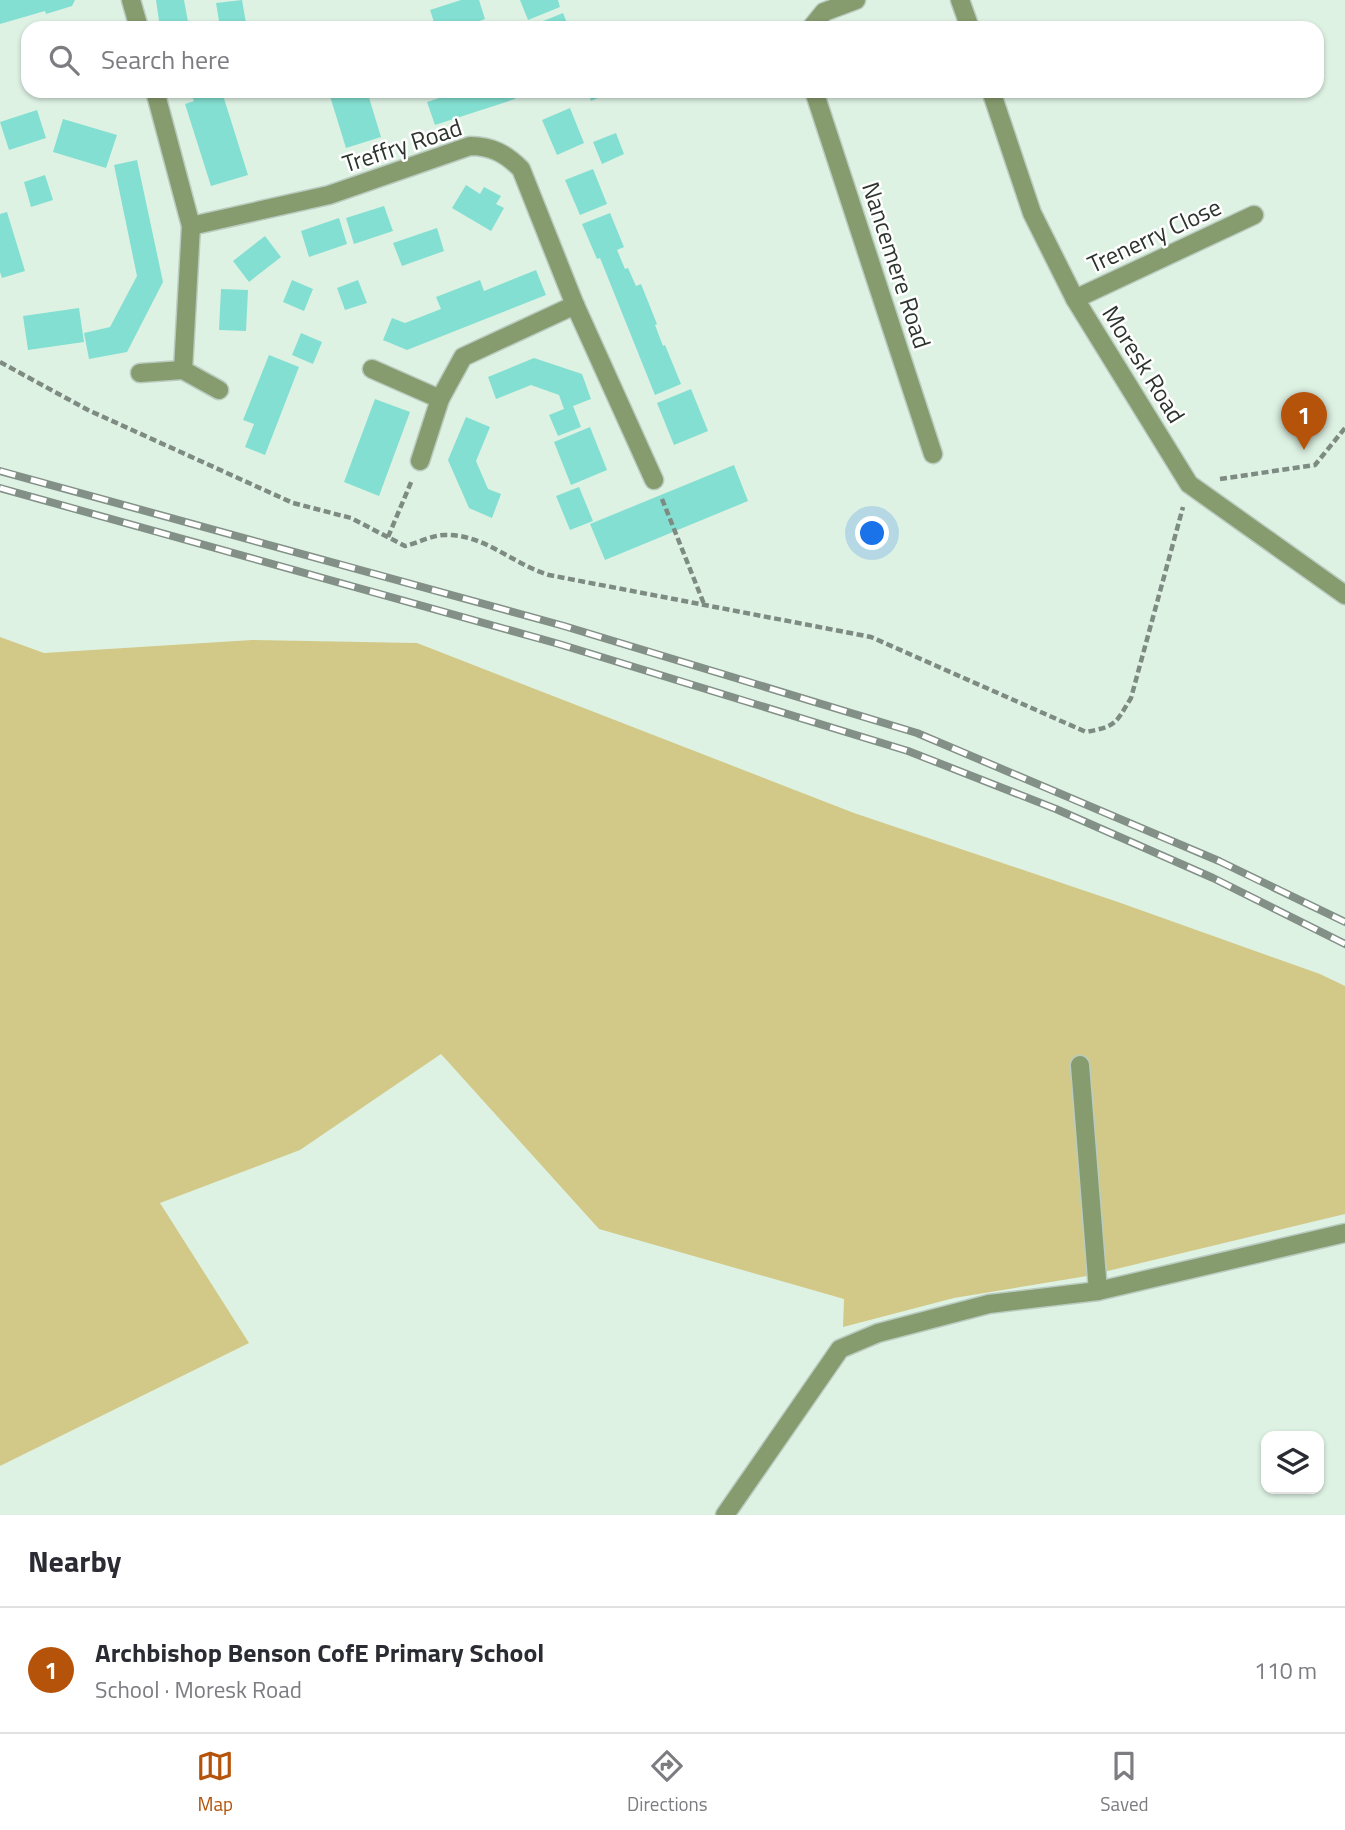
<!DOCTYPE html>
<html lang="en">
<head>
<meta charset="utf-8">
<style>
  body { margin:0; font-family:"Titillium Web",sans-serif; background:#f7f7f7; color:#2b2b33 }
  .controls { position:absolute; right:21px; bottom:21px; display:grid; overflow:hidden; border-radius:14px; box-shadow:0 2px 5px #0004 }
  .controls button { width:63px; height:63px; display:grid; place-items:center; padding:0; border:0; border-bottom:2px solid #e1e1e2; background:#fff; color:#2b2b33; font:35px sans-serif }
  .you { position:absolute; left:873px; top:534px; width:24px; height:24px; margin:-18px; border:5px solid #fff; border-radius:50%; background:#1a73e8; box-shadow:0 0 0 10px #1a73e833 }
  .badge { display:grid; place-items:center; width:46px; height:46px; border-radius:50%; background:#b45309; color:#fff; font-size:23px; font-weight:700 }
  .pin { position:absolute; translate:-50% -58px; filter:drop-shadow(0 2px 4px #0008) }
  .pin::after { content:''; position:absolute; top:37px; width:24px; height:21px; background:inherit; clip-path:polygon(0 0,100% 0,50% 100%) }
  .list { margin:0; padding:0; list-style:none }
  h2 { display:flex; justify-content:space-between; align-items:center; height:91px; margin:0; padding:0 28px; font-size:30px }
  h2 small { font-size:23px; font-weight:400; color:#7c7c81 }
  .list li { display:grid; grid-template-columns:46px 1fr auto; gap:21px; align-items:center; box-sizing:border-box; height:126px; padding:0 28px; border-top:2px solid #e1e1e2 }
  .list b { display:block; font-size:26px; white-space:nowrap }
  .list p { margin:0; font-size:23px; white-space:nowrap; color:#7c7c81 }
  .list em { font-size:23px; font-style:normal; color:#7c7c81 }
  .icon { flex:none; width:38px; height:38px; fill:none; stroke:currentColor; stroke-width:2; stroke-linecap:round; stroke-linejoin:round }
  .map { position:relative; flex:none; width:1345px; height:1515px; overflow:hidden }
  .search { position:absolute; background:#fff; box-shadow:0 2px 5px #0004; left:21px; right:21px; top:21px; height:77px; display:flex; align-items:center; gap:18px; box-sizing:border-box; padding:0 24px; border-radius:21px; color:#7c7c81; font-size:26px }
  .sheet { height:217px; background:#fff }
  nav { display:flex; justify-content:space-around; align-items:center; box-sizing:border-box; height:98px; border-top:2px solid #e1e1e2; background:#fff; font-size:19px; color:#7c7c81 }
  nav a { display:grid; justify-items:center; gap:4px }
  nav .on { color:#b45309 }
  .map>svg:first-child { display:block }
  .green { fill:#d2c989 }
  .building { fill:#83dfd1 }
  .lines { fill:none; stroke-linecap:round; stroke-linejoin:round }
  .minor-casing { stroke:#baccc0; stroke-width:21 }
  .path { stroke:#7e8b82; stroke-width:4.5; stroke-dasharray:7 3.5; stroke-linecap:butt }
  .minor { stroke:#869b6e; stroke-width:18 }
  .rail-casing { stroke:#839087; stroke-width:8 }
  .rail { stroke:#fff; stroke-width:5; stroke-dasharray:16; stroke-linecap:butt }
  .labels { text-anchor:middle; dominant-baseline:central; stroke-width:5; stroke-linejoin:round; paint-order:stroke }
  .street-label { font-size:24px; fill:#2c342e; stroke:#fff }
</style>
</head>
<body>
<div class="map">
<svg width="1345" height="1515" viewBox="0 0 1345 1515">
  <rect width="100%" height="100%" fill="#def2e4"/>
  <polygon class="green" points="0,637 44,653 252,640 417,643 854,813 1118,902 1320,974 1345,986 1345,1214 1087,1276 954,1298 843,1327 844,1299 599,1229 441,1054 300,1150 160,1203 249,1343 0,1466"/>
  <g class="building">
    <polygon points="0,0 75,0 72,6 46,14 45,11 0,24"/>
    <polygon points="156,0 184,0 189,27 160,28"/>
    <polygon points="242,0 246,23 220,27 216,3"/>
    <polygon points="461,0 479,0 485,19 461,28 436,28 430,10"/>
    <polygon points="520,0 558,0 560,7 528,20"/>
    <polygon points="563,13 569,28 526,28"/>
    <polygon points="190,91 222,92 248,175 211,186 185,104 194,101"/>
    <polygon points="332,91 367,91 381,137 346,148 329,93"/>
    <polygon points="460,91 513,91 515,99 435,125 427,102"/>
    <polygon points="587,91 614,91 591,101"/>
    <polygon points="570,108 584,143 557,155 542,120"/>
    <polygon points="37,110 46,138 9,150 0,122"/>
    <polygon points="63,119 117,135 106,168 53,152"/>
    <polygon points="616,133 624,154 602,164 593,142"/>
    <polygon points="137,160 163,282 127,352 89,359 84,333 110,327 137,276 114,165"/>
    <polygon points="593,169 607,204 580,215 565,180"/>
    <polygon points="45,175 53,200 31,207 24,182"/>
    <polygon points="466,185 480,194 484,187 501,196 496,204 504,208 491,231 452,208"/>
    <polygon points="384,206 393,231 354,244 346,218"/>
    <polygon points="7,212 25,271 2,278 0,272 0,214"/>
    <polygon points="610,213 624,247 617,250 625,269 628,268 636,286 641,284 657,324 655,325 663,346 665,345 681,384 655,395 600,258 597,259 582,224"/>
    <polygon points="339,218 347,244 309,257 301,231"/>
    <polygon points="437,228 444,251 402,266 393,243"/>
    <polygon points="265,236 281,257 249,282 233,261"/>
    <polygon points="536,270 546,295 407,350 383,340 392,318 405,323 441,309 436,297 480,280 484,291"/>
    <polygon points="292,280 313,289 304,311 283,302"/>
    <polygon points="358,280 367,303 345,310 337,288"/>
    <polygon points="221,289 248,290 246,331 219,330"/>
    <polygon points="79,308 84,342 28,350 23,316"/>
    <polygon points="301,333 322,342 313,364 292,355"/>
    <polygon points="269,355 299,367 265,455 245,447 254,424 243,420"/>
    <polygon points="534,358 582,374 591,399 573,406 581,427 558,436 549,415 564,409 559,395 531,385 496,399 488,377"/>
    <polygon points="691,389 708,431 674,445 657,403"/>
    <polygon points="375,399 410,412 379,496 344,482"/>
    <polygon points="466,417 490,427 476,461 488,489 501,494 492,518 469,508 448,460"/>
    <polygon points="590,427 607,470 571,485 554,442"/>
    <polygon points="734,465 748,501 605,560 590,524"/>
    <polygon points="579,487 593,521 570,530 556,496"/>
  </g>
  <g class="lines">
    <g class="minor-casing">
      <g id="minor">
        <polyline points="131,0 139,28"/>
        <polyline points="960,0 970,28"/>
        <polyline points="811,28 824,12 856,0"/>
        <polyline points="155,91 191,226 183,370 219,390"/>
        <polyline points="814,91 933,454"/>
        <polyline points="991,91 1032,213 1075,299 1189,484 1345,595"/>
        <path d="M191 226 329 195 470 146C492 146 506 154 521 169L575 305 654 480"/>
        <polyline points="1075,299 1254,215"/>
        <polyline points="372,369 440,399"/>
        <polyline points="140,373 183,370"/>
        <polyline points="420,461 440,399 463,357 575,305"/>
        <polyline points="1080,1065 1098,1291"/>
        <polyline points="725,1515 840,1349 878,1333 989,1304 1098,1291 1345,1233"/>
      </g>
    </g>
    <g class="path">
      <path d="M0 362 88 410 293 503 351 518 405 546C418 543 434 534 447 535 486 535 514 565 549 575L871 637 1086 732C1117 726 1115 724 1131 698L1183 507"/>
      <polyline points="1220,479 1315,465 1345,428"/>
      <polyline points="662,499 704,604"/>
      <polyline points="388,537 412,480"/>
    </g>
    <use href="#minor" class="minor"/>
    <g class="rail-casing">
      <g id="rail">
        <polyline points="0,471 564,626 917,733 1219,861 1345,922"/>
        <polyline points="0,488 559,644 908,751 1056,809 1213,878 1345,944"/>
      </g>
    </g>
    <use href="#rail" class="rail"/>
  </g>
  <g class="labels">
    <g class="street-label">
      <text transform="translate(402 145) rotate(-18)">Treffry Road</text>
      <text transform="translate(1154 235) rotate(-25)">Trenerry Close</text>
      <text transform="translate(897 265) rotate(72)">Nancemere Road</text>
      <text transform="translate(1144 364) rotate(58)">Moresk Road</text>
    </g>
  </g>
</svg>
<div class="controls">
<button><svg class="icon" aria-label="layers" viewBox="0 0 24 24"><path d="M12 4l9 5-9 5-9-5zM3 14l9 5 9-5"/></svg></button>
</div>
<div class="you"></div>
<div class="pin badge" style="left:1304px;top:450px">1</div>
<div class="search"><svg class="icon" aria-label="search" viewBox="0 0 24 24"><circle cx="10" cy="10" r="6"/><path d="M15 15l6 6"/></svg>Search here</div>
</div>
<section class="sheet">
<h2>Nearby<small></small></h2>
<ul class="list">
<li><span class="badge">1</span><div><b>Archbishop Benson CofE Primary School</b><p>School · Moresk Road</p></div><em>110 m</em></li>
</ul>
</section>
<nav>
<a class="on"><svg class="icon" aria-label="map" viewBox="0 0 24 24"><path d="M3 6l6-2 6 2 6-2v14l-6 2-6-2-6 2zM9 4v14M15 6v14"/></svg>Map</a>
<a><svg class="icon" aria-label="directions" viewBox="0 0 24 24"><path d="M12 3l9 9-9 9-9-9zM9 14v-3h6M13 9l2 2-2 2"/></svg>Directions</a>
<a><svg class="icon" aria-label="saved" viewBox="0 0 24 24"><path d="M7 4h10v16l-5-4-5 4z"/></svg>Saved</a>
</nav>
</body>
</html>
